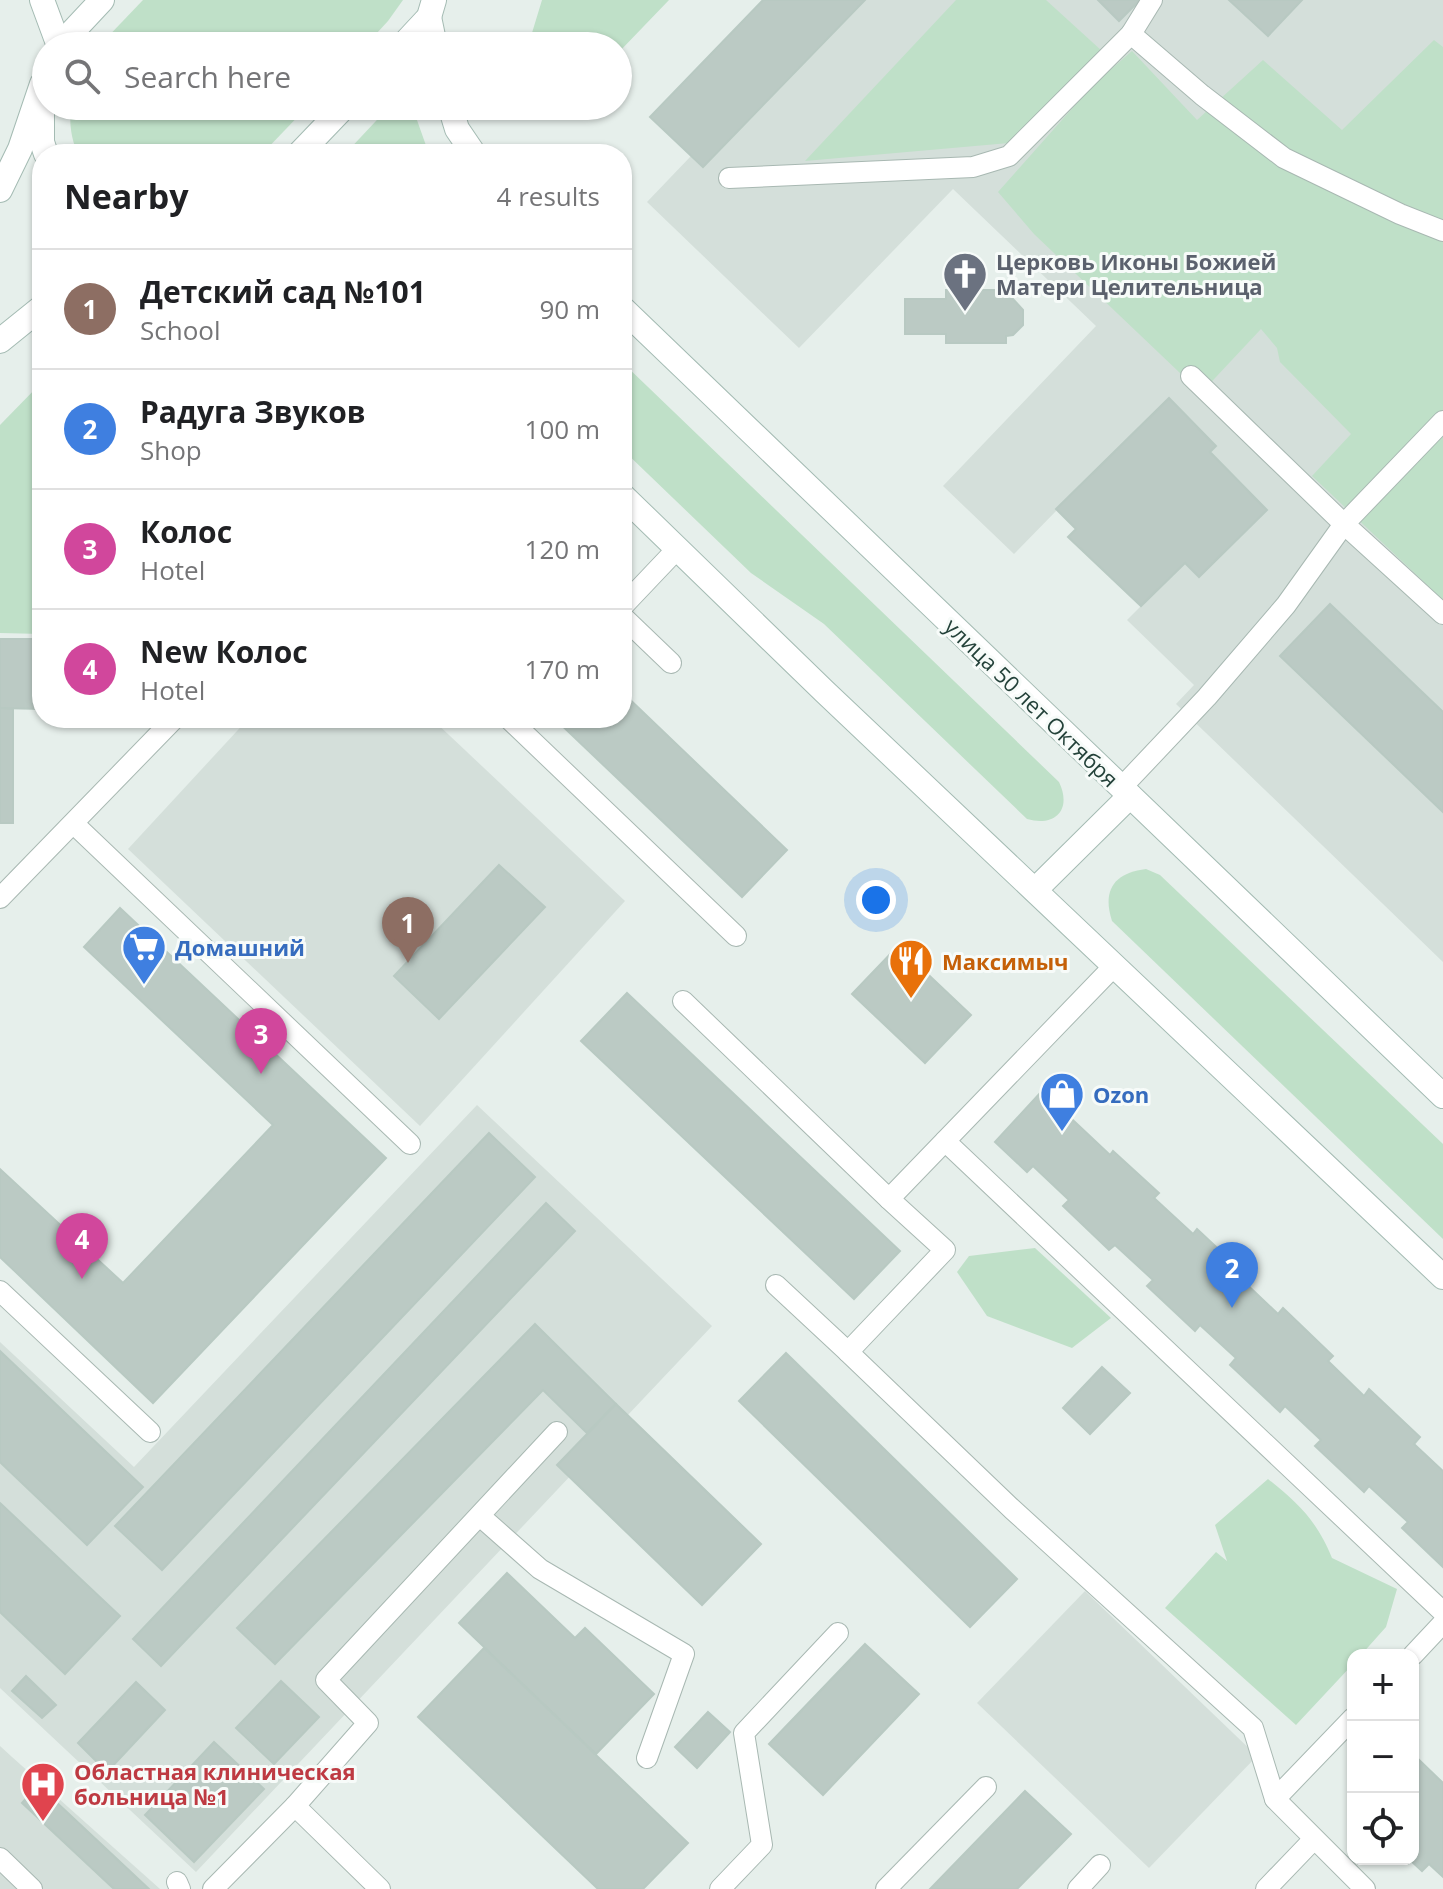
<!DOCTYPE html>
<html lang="en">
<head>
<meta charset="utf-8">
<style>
  body { margin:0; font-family:"Open Sans",sans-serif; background:#f6f6f6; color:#202124 }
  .controls { position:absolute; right:24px; bottom:24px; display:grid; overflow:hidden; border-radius:16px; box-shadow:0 2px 6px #0004 }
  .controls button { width:72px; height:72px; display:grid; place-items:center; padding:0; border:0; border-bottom:2px solid #e0e0e0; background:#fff; color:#202124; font:40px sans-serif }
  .you { position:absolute; left:876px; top:900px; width:28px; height:28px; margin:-20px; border:6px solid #fff; border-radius:50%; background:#1a73e8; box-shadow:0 0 0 12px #1a73e833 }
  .badge { display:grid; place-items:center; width:52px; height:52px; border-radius:50%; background:#7f4e3f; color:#fff; font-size:26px; font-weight:700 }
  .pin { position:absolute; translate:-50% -66px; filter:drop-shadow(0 2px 4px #0008) }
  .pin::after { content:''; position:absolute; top:42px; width:28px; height:24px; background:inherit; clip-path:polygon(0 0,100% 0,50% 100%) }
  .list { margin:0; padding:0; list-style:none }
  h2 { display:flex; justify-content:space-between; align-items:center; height:104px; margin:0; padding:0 32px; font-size:34px }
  h2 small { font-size:26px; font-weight:400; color:#757577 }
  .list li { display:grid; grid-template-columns:52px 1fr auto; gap:24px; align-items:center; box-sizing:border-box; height:120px; padding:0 32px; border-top:2px solid #e0e0e0 }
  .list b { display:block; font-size:30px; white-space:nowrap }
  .list p { margin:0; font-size:26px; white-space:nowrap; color:#757577 }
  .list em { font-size:26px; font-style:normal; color:#757577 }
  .icon { flex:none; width:44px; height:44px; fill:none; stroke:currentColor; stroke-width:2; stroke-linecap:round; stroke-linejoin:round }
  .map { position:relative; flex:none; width:1443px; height:1889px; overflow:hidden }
  .search { position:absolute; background:#fff; box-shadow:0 2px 6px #0004; left:32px; top:32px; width:600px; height:88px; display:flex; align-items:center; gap:20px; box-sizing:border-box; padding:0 28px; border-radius:44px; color:#757577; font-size:30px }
  .panel { position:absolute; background:#fff; box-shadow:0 2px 6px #0004; left:32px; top:144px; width:600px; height:584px; border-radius:32px }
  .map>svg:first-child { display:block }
  .built { fill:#d4dfda }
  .green { fill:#bfe0c8 }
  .building { fill:#bbcac4; stroke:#b8c9c2; stroke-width:2 }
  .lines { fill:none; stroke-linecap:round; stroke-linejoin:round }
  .service-casing { stroke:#a8b8b2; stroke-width:22 }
  .secondary-casing { stroke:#a4bbb3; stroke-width:26 }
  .service { stroke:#fff; stroke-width:20 }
  .secondary { stroke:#fff; stroke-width:24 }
  .labels { text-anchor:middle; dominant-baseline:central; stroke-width:6; stroke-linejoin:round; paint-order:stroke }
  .worship-label { font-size:22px; font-weight:bold; fill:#5b616d; stroke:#f7fbf9; text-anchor:start }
  .street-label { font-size:22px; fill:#24423a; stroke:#f7fbf9 }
  .shop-label { font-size:22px; font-weight:bold; fill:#366cbe; stroke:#f7fbf9; text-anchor:start }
  .food-label { font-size:22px; font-weight:bold; fill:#c56008; stroke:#f7fbf9; text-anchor:start }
  .health-label { font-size:22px; font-weight:bold; fill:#be3a42; stroke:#f7fbf9; text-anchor:start }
</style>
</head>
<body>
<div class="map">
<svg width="1443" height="1889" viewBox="0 0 1443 1889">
  <rect width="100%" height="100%" fill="#e6efeb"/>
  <g class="built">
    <polygon points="763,0 1443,0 1443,962 1176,704 1194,685 1127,620 1141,606 1068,537 1076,528 1057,510 1014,554 943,486 1096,326 953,189 799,348 647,202 691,156 650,117"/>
    <polygon points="249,718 431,718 625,901 420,1126 128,849"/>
    <polygon points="477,1105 712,1326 196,1872 0,1688 0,1342 134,1467"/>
    <polygon points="1085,1591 1257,1756 1149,1868 977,1703"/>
    <polygon points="0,1746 12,1757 160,1889 0,1889"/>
  </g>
  <g class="green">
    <polygon points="143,0 403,0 388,21 365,46 99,46"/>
    <polygon points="542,0 669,0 618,53 618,46 528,46"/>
    <polygon points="956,0 1046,0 1102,51 1009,143 805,161"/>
    <polygon points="1434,40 1443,47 1443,600 1312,476 1351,434 1280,362 1277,348 1261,329 1201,393 1034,234 998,192 1093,85 1132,51 1197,120 1263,60 1342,130"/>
    <path d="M71 106H308L262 154H78C71 139 69 123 71 106Z"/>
    <polygon points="390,106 412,106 429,154 345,154"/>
    <path d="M622 362 1059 782C1072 809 1056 827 1027 819L824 624 751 573 622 449Z"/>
    <polygon points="42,382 42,634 0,633 0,425"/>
    <path d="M1146 869 1160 875 1443 1144V1239L1112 921C1102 890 1114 873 1146 869Z"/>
    <polygon points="1035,1248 1111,1318 1072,1348 987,1316 957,1272 969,1256"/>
    <path d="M1268 1479C1299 1504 1317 1521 1332 1558L1397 1589 1386 1627 1361 1655H1353V1664L1296 1725 1165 1608 1216 1552 1227 1561 1215 1525Z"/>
  </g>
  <g class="building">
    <polygon points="763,0 865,0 703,167 650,117"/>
    <polygon points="1098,0 1140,0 1119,21"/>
    <polygon points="1229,0 1302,0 1268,36"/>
    <polygon points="946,290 1006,290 1006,298 1013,299 1023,310 1023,325 1013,335 1006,336 1006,343 946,343 946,334 905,334 905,299 946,299"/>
    <polygon points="1169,398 1216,446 1210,452 1267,510 1199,577 1185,563 1141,606 1068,537 1076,529 1056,509"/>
    <polygon points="1330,604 1443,712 1443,812 1280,656"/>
    <polygon points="0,639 42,639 42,709 0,708"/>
    <polygon points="622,692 787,850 742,897 554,718 622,718"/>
    <polygon points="0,708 13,709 13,823 0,823"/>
    <polygon points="499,865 545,907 439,1019 394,976"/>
    <polygon points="120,908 386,1158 153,1403 0,1257 0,1169 123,1283 273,1125 84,947"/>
    <polygon points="898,946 971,1015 925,1063 852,994"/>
    <polygon points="627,993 900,1251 854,1299 581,1041"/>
    <polygon points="1042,1091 1110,1155 1113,1151 1159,1193 1154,1198 1193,1234 1197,1229 1245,1274 1240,1278 1278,1314 1283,1308 1333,1356 1328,1361 1364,1396 1369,1389 1420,1437 1414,1444 1443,1471 1443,1567 1402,1528 1408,1522 1369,1486 1364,1492 1315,1446 1321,1440 1285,1406 1280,1412 1230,1365 1236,1358 1200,1325 1195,1331 1147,1286 1153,1280 1115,1245 1109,1250 1063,1206 1069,1200 1033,1166 1027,1172 995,1142"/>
    <polygon points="489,1133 535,1177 162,1570 115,1526"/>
    <polygon points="546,1203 575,1231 161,1666 133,1639"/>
    <polygon points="535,1324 616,1404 587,1433 543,1390 275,1664 237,1628"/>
    <polygon points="0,1351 143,1487 87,1545 0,1462"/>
    <polygon points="786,1353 1017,1579 970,1627 739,1401"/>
    <polygon points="1102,1367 1130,1393 1090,1434 1063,1408"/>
    <polygon points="616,1404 761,1544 702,1605 557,1465"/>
    <polygon points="0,1503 120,1616 65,1674 0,1612"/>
    <polygon points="507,1573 575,1638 585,1628 654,1694 596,1754 459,1623"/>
    <polygon points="865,1644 919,1694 823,1795 769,1744"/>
    <polygon points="484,1648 688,1843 643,1889 598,1889 418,1717"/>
    <polygon points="26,1676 56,1705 42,1718 12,1691"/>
    <polygon points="281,1681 319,1717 274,1764 236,1728"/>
    <polygon points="136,1682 165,1710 107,1772 78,1743"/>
    <polygon points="708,1712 730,1732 697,1768 675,1747"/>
    <polygon points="214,1742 264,1789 194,1862 145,1815"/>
    <polygon points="1413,1754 1443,1783 1443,1877 1429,1864 1422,1871 1409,1859 1413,1859"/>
    <polygon points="38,1785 149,1889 114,1889 22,1803"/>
    <polygon points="1025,1791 1071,1834 1017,1889 930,1889"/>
  </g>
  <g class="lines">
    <g class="service-casing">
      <g id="service">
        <polyline points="1131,34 1202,95 1284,158 1400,214 1443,231"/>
        <polyline points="729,178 973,167 1009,156 1131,34 1152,0"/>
        <polyline points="1191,376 1344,524 1443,614"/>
        <polyline points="622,607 677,549"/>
        <polyline points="622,616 671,663"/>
        <polyline points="508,718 736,936"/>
        <polyline points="1121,788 1207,697 1286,605 1344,524 1443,421"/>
        <polyline points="74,824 410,1144"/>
        <polyline points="0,898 175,718"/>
        <polyline points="683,1001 889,1199 1115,965"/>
        <polyline points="945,1141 1443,1612"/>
        <polyline points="889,1199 945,1250 848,1352 1012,1509 1253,1728 1275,1799"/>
        <polyline points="776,1285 848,1352"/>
        <polyline points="0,1291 150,1432"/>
        <polyline points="480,1516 540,1569 684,1654 647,1758"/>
        <polyline points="1413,1655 1443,1623"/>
        <polyline points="1353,1718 1275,1799 1365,1889"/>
        <polyline points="295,1806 368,1723 326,1680 557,1432"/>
        <polyline points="0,1858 32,1889"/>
        <polyline points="177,1882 180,1889"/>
        <polyline points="213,1889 295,1806 380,1889"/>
        <polyline points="720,1889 762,1845 744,1733 838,1633"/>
        <polyline points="886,1889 986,1787"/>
        <polyline points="1078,1889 1100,1865"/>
        <polyline points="1266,1889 1314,1839"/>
      </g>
    </g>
    <g class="secondary-casing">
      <g id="secondary">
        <polyline points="42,0 59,46"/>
        <polyline points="429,17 435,46"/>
        <polyline points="59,46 102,0"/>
        <polyline points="402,46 429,17 434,0"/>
        <polyline points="42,105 42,142 46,154"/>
        <polyline points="450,106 457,129 474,154"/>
        <polyline points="299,154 345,106"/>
        <polyline points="0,190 20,149 42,84"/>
        <polyline points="622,308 1443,1096"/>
        <polyline points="0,341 42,307"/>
        <polyline points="622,495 825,692 1443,1277"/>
        <polyline points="1035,890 1130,796"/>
      </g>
    </g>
    <use href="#service" class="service"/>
    <use href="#secondary" class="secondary"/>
  </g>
  <defs>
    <g id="church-pin" transform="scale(2.3)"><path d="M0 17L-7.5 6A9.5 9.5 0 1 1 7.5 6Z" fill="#6b7280" stroke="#f7fbf9"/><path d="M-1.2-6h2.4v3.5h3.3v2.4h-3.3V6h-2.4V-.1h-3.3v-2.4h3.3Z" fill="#fff"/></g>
    <g id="supermarket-pin" transform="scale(2.3)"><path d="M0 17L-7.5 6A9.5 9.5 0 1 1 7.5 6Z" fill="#3f7fe0" stroke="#f7fbf9"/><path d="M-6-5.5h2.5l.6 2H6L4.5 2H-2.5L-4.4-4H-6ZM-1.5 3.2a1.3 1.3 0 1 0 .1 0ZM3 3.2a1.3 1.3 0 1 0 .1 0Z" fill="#fff"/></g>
    <g id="restaurant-pin" transform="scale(2.3)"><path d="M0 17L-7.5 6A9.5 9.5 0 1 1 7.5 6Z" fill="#e8710a" stroke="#f7fbf9"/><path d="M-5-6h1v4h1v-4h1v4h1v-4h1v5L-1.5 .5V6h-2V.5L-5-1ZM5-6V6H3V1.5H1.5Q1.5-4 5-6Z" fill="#fff"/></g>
    <g id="shop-pin" transform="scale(2.3)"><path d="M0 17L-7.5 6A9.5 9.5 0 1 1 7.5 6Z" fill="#3f7fe0" stroke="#f7fbf9"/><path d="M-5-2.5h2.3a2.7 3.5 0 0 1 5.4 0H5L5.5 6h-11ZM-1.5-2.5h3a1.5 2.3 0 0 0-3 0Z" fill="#fff"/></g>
    <g id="hospital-pin" transform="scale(2.3)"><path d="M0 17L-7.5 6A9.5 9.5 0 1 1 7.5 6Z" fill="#e0444e" stroke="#f7fbf9"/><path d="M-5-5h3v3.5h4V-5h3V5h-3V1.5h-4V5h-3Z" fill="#fff"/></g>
  </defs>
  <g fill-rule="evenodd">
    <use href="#church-pin" x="965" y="274"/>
    <use href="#supermarket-pin" x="144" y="947"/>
    <use href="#restaurant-pin" x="911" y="961"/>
    <use href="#shop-pin" x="1062" y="1094"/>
    <use href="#hospital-pin" x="43" y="1784"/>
  </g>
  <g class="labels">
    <g class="worship-label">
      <text x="996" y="261">Церковь Иконы Божией<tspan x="996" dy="25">Матери Целительница</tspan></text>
    </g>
    <g class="street-label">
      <text transform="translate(1032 702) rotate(44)">улица 50 лет Октября</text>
    </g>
    <g class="shop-label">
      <text x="175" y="947">Домашний</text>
      <text x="1093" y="1094">Ozon</text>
    </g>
    <g class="food-label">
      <text x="942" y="961">Максимыч</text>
    </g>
    <g class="health-label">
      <text x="74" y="1771">Областная клиническая<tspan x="74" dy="25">больница №1</tspan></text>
    </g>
  </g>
</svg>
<div class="controls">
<button>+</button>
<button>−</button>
<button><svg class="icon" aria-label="locate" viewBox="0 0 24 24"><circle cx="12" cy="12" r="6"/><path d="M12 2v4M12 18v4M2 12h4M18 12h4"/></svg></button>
</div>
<div class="you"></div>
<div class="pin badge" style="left:408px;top:963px;background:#8d6e63">1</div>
<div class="pin badge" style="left:1232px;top:1308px;background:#3f7fe0">2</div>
<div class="pin badge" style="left:261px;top:1074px;background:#d1479c">3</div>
<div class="pin badge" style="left:82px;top:1279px;background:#d1479c">4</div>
<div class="search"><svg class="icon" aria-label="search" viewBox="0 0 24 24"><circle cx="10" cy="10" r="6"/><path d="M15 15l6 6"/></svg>Search here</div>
<section class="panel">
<h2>Nearby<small>4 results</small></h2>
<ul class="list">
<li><span class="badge" style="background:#8d6e63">1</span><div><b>Детский сад №101</b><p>School</p></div><em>90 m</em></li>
<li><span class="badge" style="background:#3f7fe0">2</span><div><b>Радуга Звуков</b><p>Shop</p></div><em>100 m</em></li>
<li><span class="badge" style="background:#d1479c">3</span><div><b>Колос</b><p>Hotel</p></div><em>120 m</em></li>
<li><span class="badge" style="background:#d1479c">4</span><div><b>New Колос</b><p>Hotel</p></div><em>170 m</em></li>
</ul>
</section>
</div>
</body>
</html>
